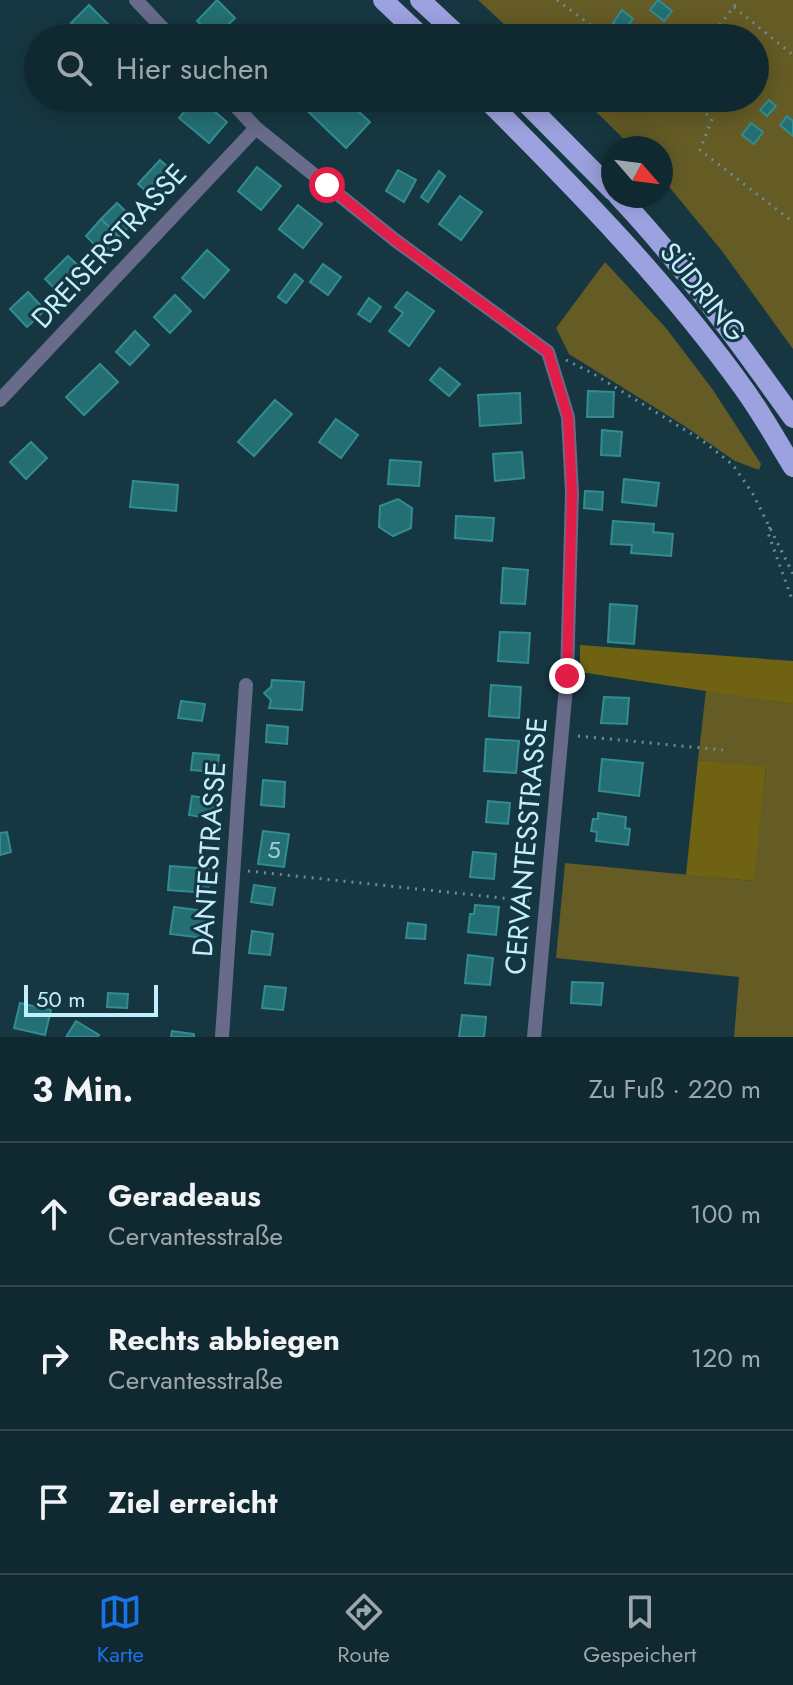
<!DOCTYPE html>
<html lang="de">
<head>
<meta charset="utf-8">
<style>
  body { margin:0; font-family:Jost,sans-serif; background:#193139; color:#f1f3f6 }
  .compass { position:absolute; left:601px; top:136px; width:72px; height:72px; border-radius:50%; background:#102931; box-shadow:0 4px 20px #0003; rotate:118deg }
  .scale { position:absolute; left:24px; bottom:20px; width:134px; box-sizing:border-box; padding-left:8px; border:4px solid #c1efff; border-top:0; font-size:22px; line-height:28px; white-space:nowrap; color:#c1efff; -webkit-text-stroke:6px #163741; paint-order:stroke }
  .stop { position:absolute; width:24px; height:24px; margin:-18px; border:6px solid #e11d48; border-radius:50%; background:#fff }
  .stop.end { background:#e11d48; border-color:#fff; box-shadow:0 2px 8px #0008 }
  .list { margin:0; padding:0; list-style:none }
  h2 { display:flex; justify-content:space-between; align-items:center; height:104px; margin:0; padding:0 32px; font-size:34px }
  h2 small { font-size:26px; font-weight:400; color:#9ca6ab }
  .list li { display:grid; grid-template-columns:52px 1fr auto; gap:24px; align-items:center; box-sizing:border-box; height:144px; padding:0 32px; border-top:2px solid #30454d }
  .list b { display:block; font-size:30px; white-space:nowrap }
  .list p { margin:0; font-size:26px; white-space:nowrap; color:#9ca6ab }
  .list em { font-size:26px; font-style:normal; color:#9ca6ab }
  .icon { flex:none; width:44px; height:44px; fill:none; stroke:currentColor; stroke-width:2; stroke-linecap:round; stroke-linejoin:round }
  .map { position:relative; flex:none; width:793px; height:1037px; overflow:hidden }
  .search { position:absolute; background:#102931; box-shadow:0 4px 20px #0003; left:24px; right:24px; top:24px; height:88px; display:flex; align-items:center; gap:20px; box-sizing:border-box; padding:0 28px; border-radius:44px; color:#9ca6ab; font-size:30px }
  .sheet { height:536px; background:#102931 }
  nav { display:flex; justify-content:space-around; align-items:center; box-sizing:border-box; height:112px; border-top:2px solid #30454d; background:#102931; font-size:22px; color:#9ca6ab }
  nav a { display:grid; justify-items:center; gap:4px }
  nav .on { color:#1a73e8 }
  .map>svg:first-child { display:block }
  .green { fill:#645b25 }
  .forest { fill:#6f6313 }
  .building { fill:#246f73; stroke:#328c90; stroke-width:2 }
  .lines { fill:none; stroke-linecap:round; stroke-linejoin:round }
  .path { stroke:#678e9a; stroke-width:3; stroke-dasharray:2 6; stroke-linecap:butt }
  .minor { stroke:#686b89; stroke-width:14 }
  .primary { stroke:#9ca2df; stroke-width:20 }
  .route { stroke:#e11d48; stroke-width:10 }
  .labels { text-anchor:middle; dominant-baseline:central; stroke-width:6; stroke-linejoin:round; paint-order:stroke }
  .number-label { font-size:24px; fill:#9acfdc }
  .street-label { font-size:28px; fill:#c1efff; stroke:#163741 }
</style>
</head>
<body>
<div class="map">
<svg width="793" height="1037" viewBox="0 0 793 1037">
  <rect width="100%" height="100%" fill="#163741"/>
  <g class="green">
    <polygon points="478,0 793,0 793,349 722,251 661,177 661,148 633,148 582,98 755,98 755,38 519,38"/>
    <polygon points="605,262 666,328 713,390 761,464 759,470 735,461 683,425 569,354 556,328"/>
    <polygon points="706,690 793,704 793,1037 734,1037 739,977 556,958 565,863 753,881 766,768 698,760"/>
  </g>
  <g class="forest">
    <polygon points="580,645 793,661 793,704 580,672"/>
    <polygon points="698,760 766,767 754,881 686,875"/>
  </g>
  <g class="building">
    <polygon points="217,0 235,18 215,38 197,21"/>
    <polygon points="658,0 672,11 664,21 650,10"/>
    <polygon points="89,5 114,30 106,38 68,38 77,28 71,23"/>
    <polygon points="622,10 633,19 623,31 613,23"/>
    <polygon points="196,98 199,98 227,122 209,143 179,118"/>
    <polygon points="294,98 344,98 370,122 346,148"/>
    <polygon points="769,100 776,106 767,116 760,110"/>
    <polygon points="787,116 793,121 793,136 780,125"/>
    <polygon points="751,123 763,132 754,144 742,135"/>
    <polygon points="160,160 177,175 155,199 138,184"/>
    <polygon points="257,167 281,186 261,210 238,191"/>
    <polygon points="398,170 416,180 404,202 386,191"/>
    <polygon points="439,171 445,176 428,202 421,197"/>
    <polygon points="460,196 482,212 461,240 439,224"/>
    <polygon points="117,203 135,220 119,237 101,219"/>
    <polygon points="298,205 322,224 303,248 279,229"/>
    <polygon points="101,219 119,237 103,253 86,236"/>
    <polygon points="207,250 229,270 204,298 182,278"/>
    <polygon points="68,256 85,272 62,296 45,279"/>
    <polygon points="323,264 341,277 328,295 310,282"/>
    <polygon points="295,274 303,281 286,303 278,297"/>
    <polygon points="28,292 45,310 27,327 10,309"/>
    <polygon points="407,292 434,311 409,346 389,331 403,313 395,307"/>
    <polygon points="175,295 191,311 170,333 154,317"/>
    <polygon points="369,298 381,307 370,322 358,314"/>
    <polygon points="135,331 149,345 130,365 116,352"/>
    <polygon points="100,364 118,382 84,415 66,397"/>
    <polygon points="440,368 460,384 449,396 430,380"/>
    <polygon points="588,391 614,392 613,417 587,417"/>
    <polygon points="520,393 521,423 480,426 478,395"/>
    <polygon points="275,400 292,414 254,456 238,442"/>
    <polygon points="336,419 358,435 341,458 319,442"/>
    <polygon points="602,430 622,432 620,456 601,455"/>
    <polygon points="31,442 47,458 26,479 10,462"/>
    <polygon points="522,452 524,478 495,481 493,454"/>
    <polygon points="390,460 421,462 419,486 388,484"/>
    <polygon points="624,479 659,483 656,506 622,502"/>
    <polygon points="133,481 178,485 176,511 130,507"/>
    <polygon points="585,491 603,492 602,510 584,508"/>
    <polygon points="398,499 412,508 411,528 393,536 379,527 380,506"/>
    <polygon points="456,516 494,518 492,541 455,538"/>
    <polygon points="613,521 654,524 653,532 673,534 671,556 631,553 632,545 611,544"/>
    <polygon points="503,568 528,570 525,604 501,603"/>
    <polygon points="610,604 637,606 634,644 608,642"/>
    <polygon points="500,632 530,633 528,663 498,661"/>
    <polygon points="272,680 304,682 302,710 269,708 271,700 264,693 271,687"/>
    <polygon points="491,685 521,687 519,718 489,716"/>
    <polygon points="604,697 629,698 627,724 601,723"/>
    <polygon points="181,701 205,704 202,721 178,718"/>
    <polygon points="267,725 288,727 287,744 266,742"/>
    <polygon points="486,739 519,741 516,773 484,771"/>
    <polygon points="193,753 219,755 217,772 191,770"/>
    <polygon points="602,759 643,763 639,796 599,791"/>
    <polygon points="263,780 285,782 284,807 261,805"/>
    <polygon points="192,796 217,800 214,819 189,815"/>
    <polygon points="488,801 510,803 508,824 486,822"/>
    <polygon points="598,813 626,817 625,828 630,829 628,845 596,841 597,832 591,831 593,819 598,819"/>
    <polygon points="263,831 289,834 284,867 258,864"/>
    <polygon points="7,832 11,852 0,855 0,833"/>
    <polygon points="473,852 496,854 494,879 470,877"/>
    <polygon points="170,866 210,869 208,893 168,890"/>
    <polygon points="254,885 275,888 272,905 251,902"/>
    <polygon points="475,905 499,907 496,935 468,932 470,914 474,914"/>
    <polygon points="174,907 206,911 203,938 170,934"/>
    <polygon points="408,923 426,925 425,939 406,938"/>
    <polygon points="252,931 273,934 270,955 249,953"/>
    <polygon points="468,955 493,958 490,985 465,983"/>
    <polygon points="572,982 603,983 601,1005 571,1003"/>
    <polygon points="265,986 286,988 283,1010 262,1008"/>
    <polygon points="108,993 128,994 127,1008 107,1007"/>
    <polygon points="20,1003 51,1010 45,1035 14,1028"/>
    <polygon points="462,1015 486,1017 484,1037 459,1037"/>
    <polygon points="76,1021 99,1035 97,1037 66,1037"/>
    <polygon points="172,1031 194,1034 194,1037 171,1037"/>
  </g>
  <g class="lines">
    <g class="path">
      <polyline points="557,0 608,38"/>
      <polyline points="734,7 793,55"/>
      <polyline points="710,38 739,0"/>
      <polyline points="688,98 712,119 700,150 793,222"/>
      <polyline points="566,360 592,373 703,441 733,465 753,494 793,574"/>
      <polyline points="770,527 768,533 793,602"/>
      <polyline points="578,736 723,750"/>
      <polyline points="248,871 531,901"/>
    </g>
    <g class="minor">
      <polyline points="136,0 172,38"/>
      <polyline points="228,98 256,128 395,240 548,352 568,417 572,493 567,676 534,1037"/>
      <polyline points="0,400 256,128"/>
      <polyline points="222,1037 246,685"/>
    </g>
    <g class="primary">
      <polyline points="383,0 423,38"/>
      <polyline points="420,0 461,38"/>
      <path d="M485 98C577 190 668 283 744 389 762 414 777 441 793 467"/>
      <polyline points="521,98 613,191"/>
      <path d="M618 196C683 265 738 341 793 418"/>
    </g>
  </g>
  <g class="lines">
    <polyline class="route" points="327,185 395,240 548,352 568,417 572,493 567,676"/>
  </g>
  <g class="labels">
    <g class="number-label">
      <text x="274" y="849">5</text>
    </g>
    <g class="street-label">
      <text transform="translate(109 246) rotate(-47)">DREISERSTRASSE</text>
      <text transform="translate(703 292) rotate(51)">SÜDRING</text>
      <text transform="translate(526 846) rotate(-85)">CERVANTESSTRASSE</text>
      <text transform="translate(209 859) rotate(-86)">DANTESTRASSE</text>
    </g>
  </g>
</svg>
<svg class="compass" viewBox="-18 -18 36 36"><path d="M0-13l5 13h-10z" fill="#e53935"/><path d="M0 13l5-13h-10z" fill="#9ca6ab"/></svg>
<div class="scale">50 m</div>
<div class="stop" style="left:327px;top:185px"></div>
<div class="stop end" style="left:567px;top:676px"></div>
<div class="search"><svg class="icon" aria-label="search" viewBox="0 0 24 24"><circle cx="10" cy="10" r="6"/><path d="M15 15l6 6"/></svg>Hier suchen</div>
</div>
<section class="sheet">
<h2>3 Min.<small>Zu Fuß · 220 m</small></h2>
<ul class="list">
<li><svg class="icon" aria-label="ahead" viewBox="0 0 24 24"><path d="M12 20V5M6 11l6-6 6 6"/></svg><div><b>Geradeaus</b><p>Cervantesstraße</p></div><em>100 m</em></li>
<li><svg class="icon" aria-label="right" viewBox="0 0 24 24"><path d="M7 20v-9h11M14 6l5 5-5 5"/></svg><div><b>Rechts abbiegen</b><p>Cervantesstraße</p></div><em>120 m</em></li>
<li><svg class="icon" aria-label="arrive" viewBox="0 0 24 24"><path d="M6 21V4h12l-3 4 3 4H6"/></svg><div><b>Ziel erreicht</b></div></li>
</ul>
</section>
<nav>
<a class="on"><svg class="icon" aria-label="map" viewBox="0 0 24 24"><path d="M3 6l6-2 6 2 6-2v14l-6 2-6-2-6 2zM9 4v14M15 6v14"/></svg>Karte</a>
<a><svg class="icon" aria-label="directions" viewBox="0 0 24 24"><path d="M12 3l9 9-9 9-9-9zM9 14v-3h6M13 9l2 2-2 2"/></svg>Route</a>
<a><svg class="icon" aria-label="saved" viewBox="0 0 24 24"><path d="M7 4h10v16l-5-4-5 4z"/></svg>Gespeichert</a>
</nav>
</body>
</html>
